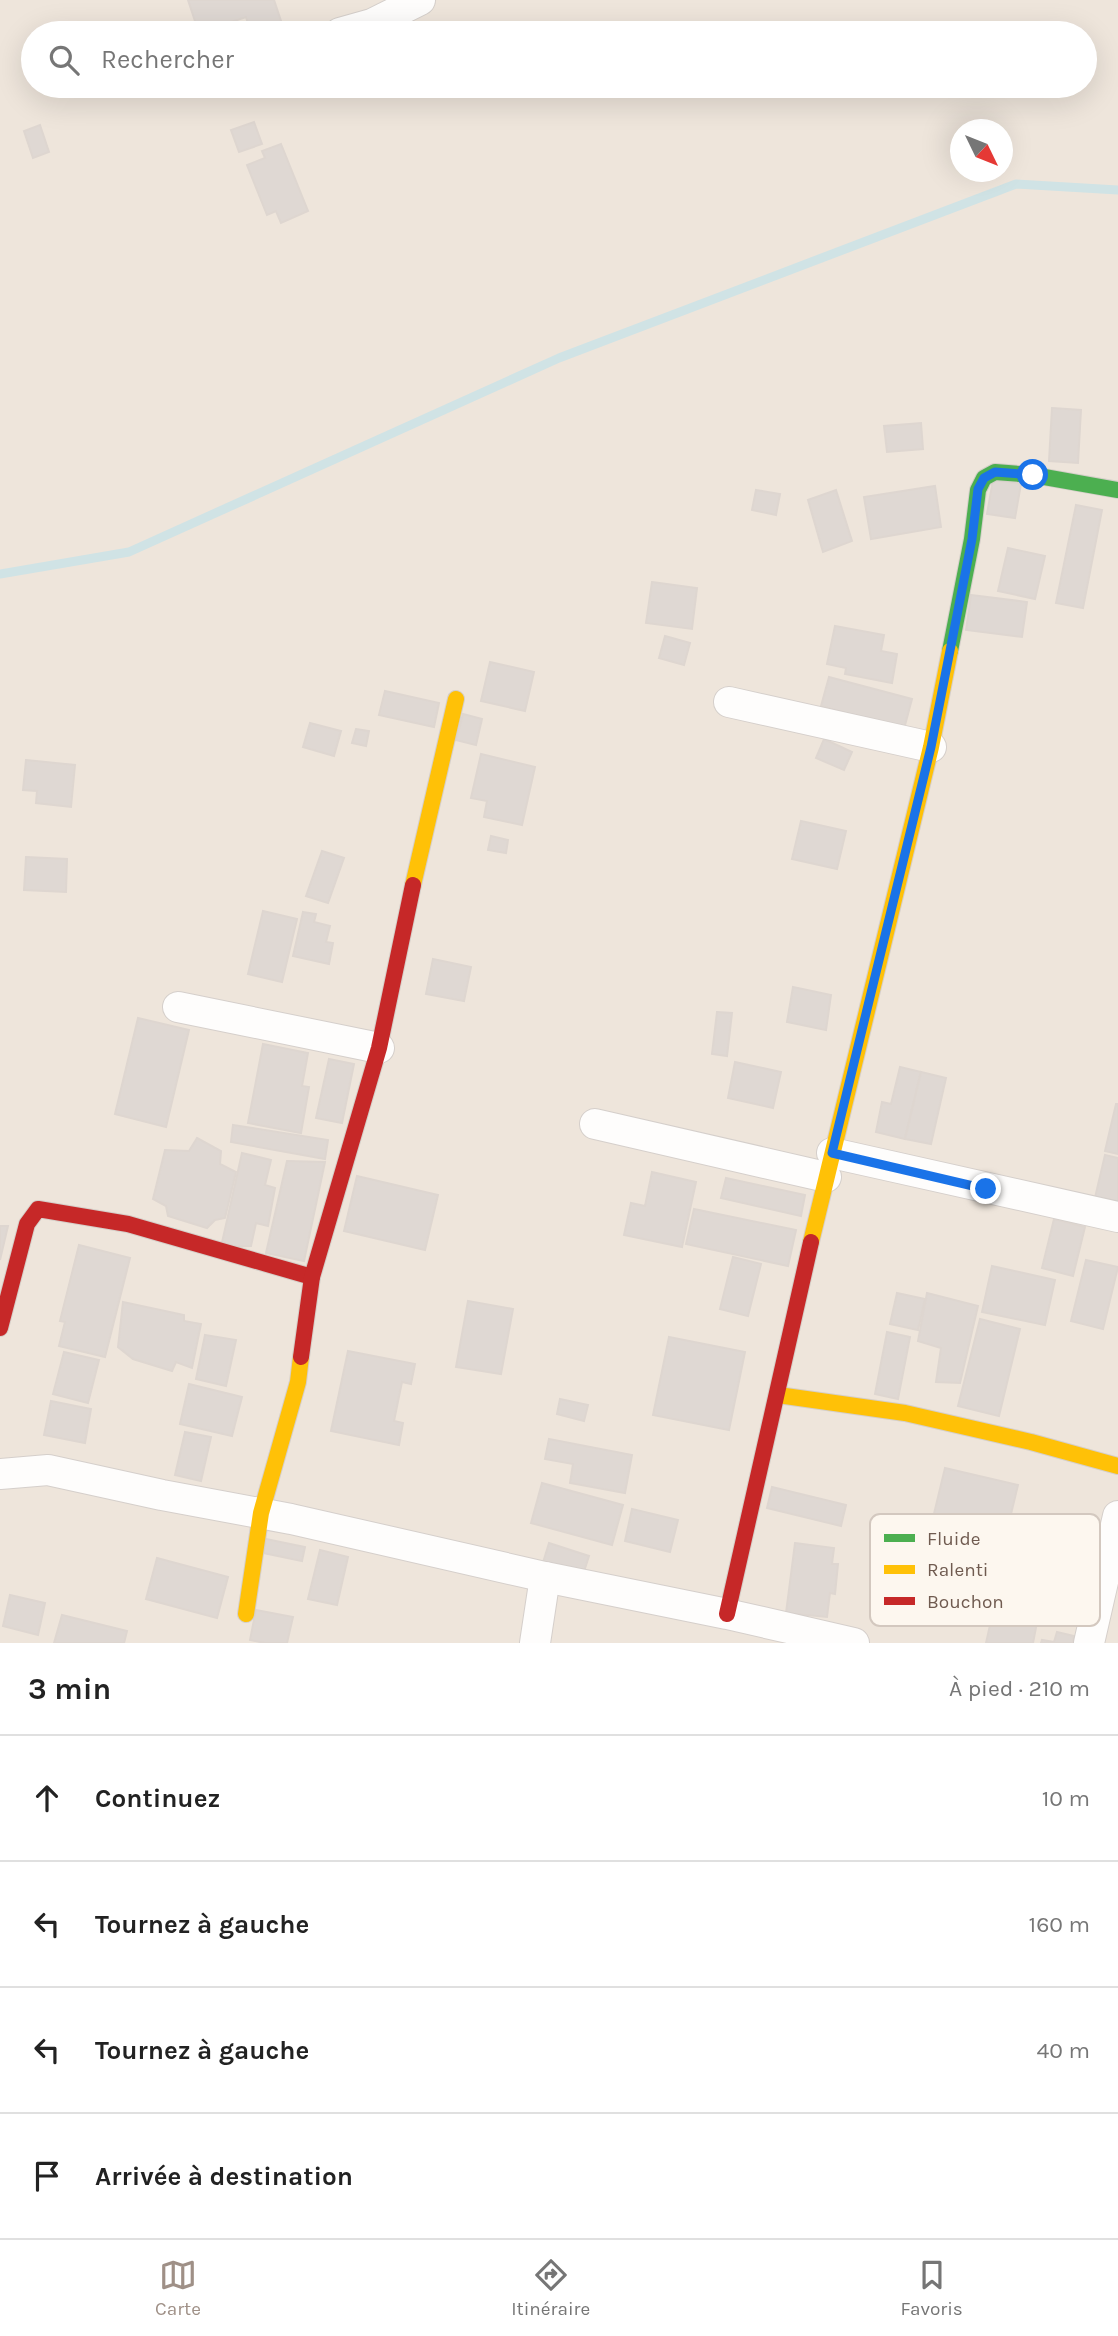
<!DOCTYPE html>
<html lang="fr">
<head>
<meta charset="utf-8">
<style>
  body { margin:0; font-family:Karla,sans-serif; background:#f2f2f2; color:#222 }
  .compass { position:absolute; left:950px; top:119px; width:63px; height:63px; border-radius:50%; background:#fff; box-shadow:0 7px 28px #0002; rotate:133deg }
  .stop { position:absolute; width:21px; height:21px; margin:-16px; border:5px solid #1a73e8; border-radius:50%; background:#fff }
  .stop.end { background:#1a73e8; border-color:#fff; box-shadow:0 2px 7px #0008 }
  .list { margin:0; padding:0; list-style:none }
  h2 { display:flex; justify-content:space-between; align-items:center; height:91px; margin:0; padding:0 28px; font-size:30px }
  h2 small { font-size:23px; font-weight:400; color:#767676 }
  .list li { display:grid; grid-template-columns:46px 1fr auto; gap:21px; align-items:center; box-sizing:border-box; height:126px; padding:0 28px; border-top:2px solid #e0e0e0 }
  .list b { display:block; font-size:26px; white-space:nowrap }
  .list em { font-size:23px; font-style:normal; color:#767676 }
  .icon { flex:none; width:38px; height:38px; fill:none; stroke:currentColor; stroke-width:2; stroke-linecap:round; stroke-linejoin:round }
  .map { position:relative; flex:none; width:1118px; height:1643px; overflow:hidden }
  .search { position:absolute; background:#fff; box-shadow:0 7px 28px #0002; left:21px; right:21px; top:21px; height:77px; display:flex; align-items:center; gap:18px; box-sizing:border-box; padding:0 24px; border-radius:38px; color:#767676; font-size:26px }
  .sheet { height:595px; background:#fff }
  nav { display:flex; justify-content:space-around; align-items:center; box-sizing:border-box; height:98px; border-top:2px solid #e0e0e0; background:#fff; font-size:19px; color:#767676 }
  nav a { display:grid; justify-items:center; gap:4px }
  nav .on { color:#9f9087 }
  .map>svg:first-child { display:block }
  .residential { fill:#eee5db; fill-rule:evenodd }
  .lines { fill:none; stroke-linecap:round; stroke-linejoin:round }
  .stream { stroke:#d0e3e5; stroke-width:9 }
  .building { fill:#dfd8d3; stroke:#ded6d0; stroke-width:2 }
  .street-casing { stroke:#d5cfcb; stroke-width:32 }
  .fast-casing { stroke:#d5cfc9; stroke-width:18 }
  .slow-casing { stroke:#d5cfc9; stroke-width:18 }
  .jam-casing { stroke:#d5cfc9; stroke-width:18 }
  .street { stroke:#fefdfc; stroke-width:30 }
  .fast { stroke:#4caf50; stroke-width:16 }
  .slow { stroke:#ffc107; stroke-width:16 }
  .jam { stroke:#c62828; stroke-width:16 }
  .route { stroke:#1a73e8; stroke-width:9 }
  .key { fill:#fdf7ef; stroke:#d3c8bf; stroke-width:2 }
  .key-label { font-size:19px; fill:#705b50 }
</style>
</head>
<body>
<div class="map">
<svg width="1118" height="1643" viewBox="0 0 1118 1643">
  <rect width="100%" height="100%" fill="#f6f2ed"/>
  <path class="residential" d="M0 0H1118V1643H0ZM33 33H1085V86H33ZM960 130H1002V172H960Z"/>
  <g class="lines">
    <polyline class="stream" points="0,574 129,552 559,358 1016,184 1118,190"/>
  </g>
  <g class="building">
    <polygon points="188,0 274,0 285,33 251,33 246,17 199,33"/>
    <polygon points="199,86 217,86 201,91"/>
    <polygon points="254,122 262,144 239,152 231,130"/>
    <polygon points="40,125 49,152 33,158 24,131"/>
    <polygon points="281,144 308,211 281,223 276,211 267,215 247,165 265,158 262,151"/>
    <polygon points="1052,408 1081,410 1078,463 1049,461"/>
    <polygon points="921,423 923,449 887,452 884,426"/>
    <polygon points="993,480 1021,484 1015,518 987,514"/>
    <polygon points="935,486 941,527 871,539 864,497"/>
    <polygon points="756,490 780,494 776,515 752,510"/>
    <polygon points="836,490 852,541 823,552 808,500"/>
    <polygon points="1076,505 1102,510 1083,608 1056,603"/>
    <polygon points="1008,548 1045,556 1035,599 998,591"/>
    <polygon points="652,582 697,588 692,629 646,623"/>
    <polygon points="971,595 1027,602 1022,637 966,630"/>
    <polygon points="835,626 884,635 881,651 897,654 892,683 845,674 846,668 827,664"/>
    <polygon points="665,636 690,643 684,665 659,658"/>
    <polygon points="490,662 534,672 525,711 481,701"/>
    <polygon points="829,677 912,699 904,729 821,706"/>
    <polygon points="385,691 439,703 434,727 379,715"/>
    <polygon points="463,714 482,719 476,745 456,740"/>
    <polygon points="310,723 341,731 334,756 303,747"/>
    <polygon points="356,729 369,731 366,746 352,743"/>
    <polygon points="824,739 852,752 844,770 816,758"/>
    <polygon points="481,754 535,767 522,825 484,817 487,801 471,798"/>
    <polygon points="26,760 75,765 71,807 36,803 37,791 23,790"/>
    <polygon points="801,821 846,831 837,869 792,859"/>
    <polygon points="491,836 508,840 506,853 488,850"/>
    <polygon points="322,851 344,858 328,903 306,896"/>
    <polygon points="26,857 67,859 66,892 24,890"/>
    <polygon points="263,911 297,919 282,982 248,974"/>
    <polygon points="303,912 316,914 314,922 330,926 326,942 333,943 329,964 293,956"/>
    <polygon points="433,959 471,967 464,1001 426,994"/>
    <polygon points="793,987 831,995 826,1030 787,1022"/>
    <polygon points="717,1012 732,1013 727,1056 712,1054"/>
    <polygon points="138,1018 189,1030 166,1127 115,1114"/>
    <polygon points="263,1044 308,1053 302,1086 309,1087 301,1133 248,1123"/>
    <polygon points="329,1059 354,1064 342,1123 316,1118"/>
    <polygon points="735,1062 781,1072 773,1108 728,1098"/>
    <polygon points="900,1067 921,1072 905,1139 876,1132 882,1102 891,1104"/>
    <polygon points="921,1072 946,1078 931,1144 905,1139"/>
    <polygon points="1116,1104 1118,1104 1118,1154 1105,1151"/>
    <polygon points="233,1125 328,1140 325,1159 231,1142"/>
    <polygon points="197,1138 221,1151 220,1164 236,1172 225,1218 215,1220 207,1228 168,1216 166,1206 153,1199 165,1150 189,1151"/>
    <polygon points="242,1153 271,1160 265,1185 275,1188 268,1226 256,1223 251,1246 221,1247"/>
    <polygon points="1105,1155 1118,1158 1118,1207 1094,1202"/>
    <polygon points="287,1161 325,1162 304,1261 266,1253"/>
    <polygon points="652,1172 696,1182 682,1247 624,1235 631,1203 645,1206"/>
    <polygon points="357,1176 438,1195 425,1250 344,1231"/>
    <polygon points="726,1178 805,1195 801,1216 721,1198"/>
    <polygon points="694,1209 796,1230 788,1266 686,1244"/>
    <polygon points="1054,1219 1085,1227 1073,1276 1042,1268"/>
    <polygon points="0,1226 8,1226 0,1260"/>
    <polygon points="79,1245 130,1258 105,1357 59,1346 65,1322 60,1321"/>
    <polygon points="733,1257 761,1264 748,1316 720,1309"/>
    <polygon points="1086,1260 1118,1267 1103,1329 1071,1321"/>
    <polygon points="992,1266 1055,1280 1045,1325 982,1312"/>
    <polygon points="897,1293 925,1299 918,1330 890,1324"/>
    <polygon points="927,1293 978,1306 960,1383 936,1382 941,1348 918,1341"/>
    <polygon points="468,1301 513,1309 501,1374 456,1367"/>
    <polygon points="123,1302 184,1315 184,1321 201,1324 192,1368 176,1362 172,1371 133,1359 118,1347"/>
    <polygon points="980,1319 1020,1329 999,1416 958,1406"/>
    <polygon points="887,1332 910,1337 898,1399 875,1394"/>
    <polygon points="205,1335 236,1340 226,1386 196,1379"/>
    <polygon points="669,1337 745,1352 729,1430 653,1415"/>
    <polygon points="348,1351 415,1364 411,1384 402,1382 394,1421 403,1423 399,1445 331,1431"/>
    <polygon points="64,1352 99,1360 88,1403 53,1394"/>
    <polygon points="189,1384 242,1397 232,1436 180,1424"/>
    <polygon points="560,1399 588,1405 584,1421 557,1414"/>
    <polygon points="51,1401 91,1409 85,1443 44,1435"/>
    <polygon points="185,1432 211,1437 201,1481 175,1475"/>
    <polygon points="549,1439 632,1455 625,1493 570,1483 573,1464 545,1459"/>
    <polygon points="945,1468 1018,1485 1005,1539 932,1522"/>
    <polygon points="542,1483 623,1505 612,1545 531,1523"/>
    <polygon points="772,1487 846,1505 841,1526 767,1508"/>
    <polygon points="632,1509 678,1520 670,1552 625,1541"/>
    <polygon points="266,1539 305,1547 302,1561 263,1553"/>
    <polygon points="549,1543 589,1556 581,1581 541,1569"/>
    <polygon points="795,1543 834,1548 832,1564 838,1564 835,1594 830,1593 827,1617 786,1613"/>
    <polygon points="320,1550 348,1557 337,1605 308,1599"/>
    <polygon points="157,1558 228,1577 217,1618 146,1599"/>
    <polygon points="10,1595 45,1603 38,1635 3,1626"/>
    <polygon points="995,1603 1039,1612 1033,1643 986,1643"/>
    <polygon points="256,1610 293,1617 287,1643 265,1643 250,1640"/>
    <polygon points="62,1615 127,1631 124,1643 54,1643"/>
    <polygon points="1057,1632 1074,1636 1073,1643 1041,1643 1042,1640 1054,1642"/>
  </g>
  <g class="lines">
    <g class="street-casing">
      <g id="street">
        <polyline points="340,33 372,24 420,0"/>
        <polyline points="729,702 931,747"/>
        <polyline points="178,1007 379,1048"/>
        <polyline points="595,1124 826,1177"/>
        <polyline points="832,1153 1118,1217"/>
        <polyline points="0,1474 48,1470 162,1495 291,1519 545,1577 727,1614 854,1643"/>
        <polyline points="535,1643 545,1577"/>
        <polyline points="1089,1643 1118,1516"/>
      </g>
    </g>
    <g class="fast-casing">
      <polyline id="fast" points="950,651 972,539 978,490 984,478 995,472 1033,475 1118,490"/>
    </g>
    <g class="slow-casing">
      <g id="slow">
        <polyline points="413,885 456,699"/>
        <polyline points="811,1242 931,747 950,651"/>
        <polyline points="778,1395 905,1413 1031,1442 1118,1466"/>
        <polyline points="246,1614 261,1513 298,1382 301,1357"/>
      </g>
    </g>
    <g class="jam-casing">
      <g id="jam">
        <polyline points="0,1328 27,1224 38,1209 128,1224 312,1277"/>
        <polyline points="301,1357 312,1277 379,1048 413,885"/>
        <polyline points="727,1614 811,1242"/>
      </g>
    </g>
    <use href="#street" class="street"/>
    <use href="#fast" class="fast"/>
    <use href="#slow" class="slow"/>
    <use href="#jam" class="jam"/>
  </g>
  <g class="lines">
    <polyline class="route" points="986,1189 832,1153 931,747 972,539 978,489 984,478 995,472 1033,475"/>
  </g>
  <rect x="870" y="1514" width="230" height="112" rx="10" class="key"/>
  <rect x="884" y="1534" width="31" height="8" fill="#4caf50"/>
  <rect x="884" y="1565" width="31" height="9" fill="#ffc107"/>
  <rect x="884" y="1597" width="31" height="8" fill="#c62828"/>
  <g class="key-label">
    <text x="927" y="1545">Fluide</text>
    <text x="927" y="1576">Ralenti</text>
    <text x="927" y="1608">Bouchon</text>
  </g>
</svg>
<svg class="compass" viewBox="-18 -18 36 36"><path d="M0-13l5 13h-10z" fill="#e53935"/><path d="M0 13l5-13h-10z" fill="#767676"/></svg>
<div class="stop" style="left:1033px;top:475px"></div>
<div class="stop end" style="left:986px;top:1189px"></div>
<div class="search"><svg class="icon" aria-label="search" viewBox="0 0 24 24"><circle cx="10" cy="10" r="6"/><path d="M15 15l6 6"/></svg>Rechercher</div>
</div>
<section class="sheet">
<h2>3 min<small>À pied · 210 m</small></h2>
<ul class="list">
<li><svg class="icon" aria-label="ahead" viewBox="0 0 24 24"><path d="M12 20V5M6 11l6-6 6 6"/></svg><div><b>Continuez</b></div><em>10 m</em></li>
<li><svg class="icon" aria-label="left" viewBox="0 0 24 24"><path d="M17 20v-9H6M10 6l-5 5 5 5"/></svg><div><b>Tournez à gauche</b></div><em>160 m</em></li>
<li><svg class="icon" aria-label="left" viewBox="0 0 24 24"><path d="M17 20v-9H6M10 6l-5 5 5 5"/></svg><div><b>Tournez à gauche</b></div><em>40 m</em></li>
<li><svg class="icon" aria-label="arrive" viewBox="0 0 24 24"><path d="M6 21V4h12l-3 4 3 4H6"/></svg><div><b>Arrivée à destination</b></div></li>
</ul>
</section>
<nav>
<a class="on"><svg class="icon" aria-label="map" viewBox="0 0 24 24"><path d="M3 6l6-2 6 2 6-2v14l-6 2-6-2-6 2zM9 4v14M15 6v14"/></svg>Carte</a>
<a><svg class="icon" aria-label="directions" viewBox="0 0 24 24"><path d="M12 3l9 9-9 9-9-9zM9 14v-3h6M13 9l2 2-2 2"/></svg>Itinéraire</a>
<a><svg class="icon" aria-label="saved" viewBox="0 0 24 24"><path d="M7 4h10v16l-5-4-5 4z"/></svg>Favoris</a>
</nav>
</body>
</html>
